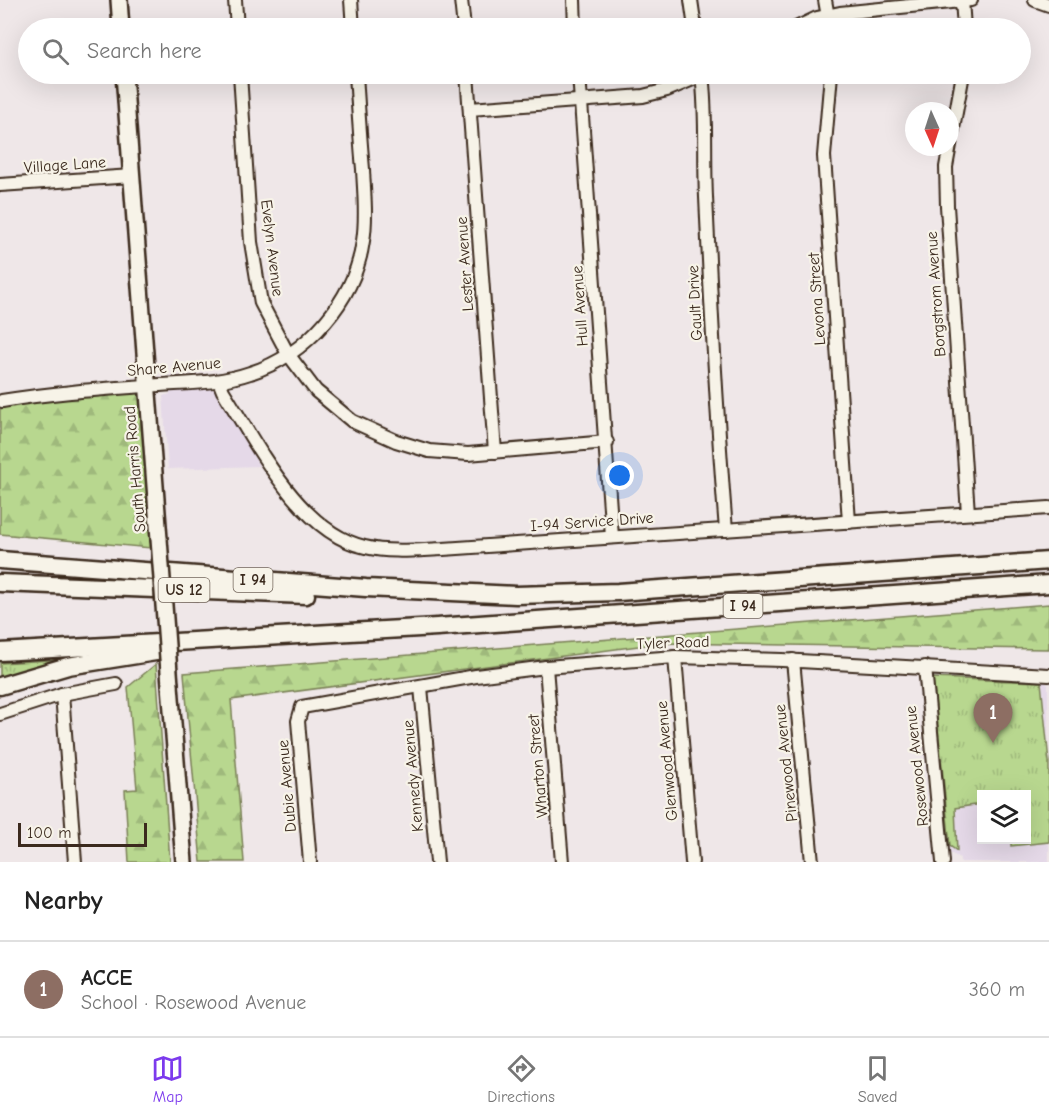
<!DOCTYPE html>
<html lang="en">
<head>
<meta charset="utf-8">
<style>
  body { margin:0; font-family:"Comic Neue",sans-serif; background:#f6f6f6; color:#222 }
  .controls { position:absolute; right:18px; bottom:18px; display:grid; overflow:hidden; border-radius:0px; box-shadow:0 6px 24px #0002 }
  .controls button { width:54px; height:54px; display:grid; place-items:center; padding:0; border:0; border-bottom:2px solid #e0e0e0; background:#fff; color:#222; font:30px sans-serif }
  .compass { position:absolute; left:905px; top:102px; width:54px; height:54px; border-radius:50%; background:#fff; box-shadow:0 6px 24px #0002; rotate:177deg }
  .scale { position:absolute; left:18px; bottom:15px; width:129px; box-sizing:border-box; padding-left:6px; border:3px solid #3b2a1e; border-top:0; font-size:16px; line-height:21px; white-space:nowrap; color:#3b2a1e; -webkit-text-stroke:4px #f7f3e8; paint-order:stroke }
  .you { position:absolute; left:620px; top:476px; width:21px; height:21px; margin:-15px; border:4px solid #fff; border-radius:50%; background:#1a73e8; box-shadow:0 0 0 9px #1a73e833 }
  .badge { display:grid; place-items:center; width:39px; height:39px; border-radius:50%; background:#7c3aed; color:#fff; font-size:20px; font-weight:700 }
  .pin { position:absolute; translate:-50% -50px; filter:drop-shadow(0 2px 3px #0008) }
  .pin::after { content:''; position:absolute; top:32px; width:21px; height:18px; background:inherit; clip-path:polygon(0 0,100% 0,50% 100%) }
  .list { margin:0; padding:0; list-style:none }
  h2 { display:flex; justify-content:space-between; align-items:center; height:78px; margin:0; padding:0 24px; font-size:26px }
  h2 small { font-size:20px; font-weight:400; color:#767676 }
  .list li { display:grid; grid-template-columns:39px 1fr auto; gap:18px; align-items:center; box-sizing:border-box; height:96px; padding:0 24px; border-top:2px solid #e0e0e0 }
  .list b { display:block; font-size:22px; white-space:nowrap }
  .list p { margin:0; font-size:20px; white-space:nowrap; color:#767676 }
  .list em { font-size:20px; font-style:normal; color:#767676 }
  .icon { flex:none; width:33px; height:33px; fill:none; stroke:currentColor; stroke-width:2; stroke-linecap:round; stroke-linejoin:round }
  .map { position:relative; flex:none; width:1049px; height:862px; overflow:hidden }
  .search { position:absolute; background:#fff; box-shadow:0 6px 24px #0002; left:18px; right:18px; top:18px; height:66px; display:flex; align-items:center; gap:15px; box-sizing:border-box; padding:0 21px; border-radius:33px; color:#767676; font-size:22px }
  .sheet { height:174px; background:#fff }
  nav { display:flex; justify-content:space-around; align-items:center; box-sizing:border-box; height:84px; border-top:2px solid #e0e0e0; background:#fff; font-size:16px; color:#767676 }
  nav a { display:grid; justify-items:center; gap:3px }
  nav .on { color:#7c3aed }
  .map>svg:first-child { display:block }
  .built { fill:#e5d9e8; fill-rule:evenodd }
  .grass { fill:url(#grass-tufts); stroke:#7a8056; stroke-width:1.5 }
  .forest { fill:url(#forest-firs); stroke:#7a8056; stroke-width:1.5 }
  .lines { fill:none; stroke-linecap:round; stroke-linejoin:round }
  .minor-casing { stroke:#3b2a1e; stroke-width:16 }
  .major-casing { stroke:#3b2a1e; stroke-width:20 }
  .highway-casing { stroke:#3b2a1e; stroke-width:21 }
  .minor { stroke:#f7f3e8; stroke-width:12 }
  .major { stroke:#f7f3e8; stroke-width:15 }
  .highway { stroke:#f7f3e8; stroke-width:16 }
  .major-bridge-casing { stroke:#3b2a1e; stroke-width:20; stroke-linecap:butt }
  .major-bridge { stroke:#f7f3e8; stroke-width:15 }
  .labels { text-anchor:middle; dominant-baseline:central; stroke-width:4.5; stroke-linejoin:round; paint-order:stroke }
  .shield { fill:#f7f3e8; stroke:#73665b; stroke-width:1.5 }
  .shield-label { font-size:15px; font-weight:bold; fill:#3b2a1e }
  .street-label { font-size:16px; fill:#3b2a1e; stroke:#f7f3e8 }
</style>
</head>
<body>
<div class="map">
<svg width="1049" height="862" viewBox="0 0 1049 862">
  <defs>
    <pattern id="grass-tufts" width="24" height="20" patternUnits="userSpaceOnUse" patternTransform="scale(1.5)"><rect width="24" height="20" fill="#b8d78f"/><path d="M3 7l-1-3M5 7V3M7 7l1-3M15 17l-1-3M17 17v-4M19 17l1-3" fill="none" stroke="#9fb97b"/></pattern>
    <pattern id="forest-firs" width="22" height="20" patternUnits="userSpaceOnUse" patternTransform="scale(1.5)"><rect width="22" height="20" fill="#b8d78f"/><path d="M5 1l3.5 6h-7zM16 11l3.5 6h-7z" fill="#9fb97b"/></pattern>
  </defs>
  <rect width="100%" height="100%" fill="#efe7e8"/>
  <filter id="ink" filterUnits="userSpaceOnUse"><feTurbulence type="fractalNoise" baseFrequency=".0167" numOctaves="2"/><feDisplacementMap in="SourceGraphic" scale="12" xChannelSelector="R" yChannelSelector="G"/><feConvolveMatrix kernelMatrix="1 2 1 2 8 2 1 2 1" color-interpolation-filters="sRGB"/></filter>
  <g filter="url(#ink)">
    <g class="built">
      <polygon points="215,387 259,466 168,469 163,396 170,394 170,391"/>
      <path d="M939 673 1042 679 1048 685 1049 862H960V858L950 853 947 846 931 675ZM982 794H1026V840H982Z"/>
    </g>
    <g class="grass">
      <polygon points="67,659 0,680 0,663"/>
      <polygon points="933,678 1041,682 1049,762 1049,842 1011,846 1011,840 1026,840 1026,794 982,794 981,804 955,808 957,851 950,846"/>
    </g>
    <g class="forest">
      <polygon points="137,392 141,396 149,482 151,548 0,534 0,409 21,402"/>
      <polygon points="1049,604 1049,649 661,643 231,700 244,862 201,862 184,673"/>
      <polygon points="156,664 170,862 129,862 125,790 137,789 128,687"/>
    </g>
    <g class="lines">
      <g class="minor-casing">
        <g id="minor">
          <polyline points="235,0 237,28"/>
          <polyline points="351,0 353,28"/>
          <polyline points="461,0 464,28"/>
          <polyline points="574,0 575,28"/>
          <polyline points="691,0 695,28"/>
          <polyline points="825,0 830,28"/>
          <polyline points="962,0 964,28"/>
          <polyline points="1035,0 1049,5"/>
          <polyline points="796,28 817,18 840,13 971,0"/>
          <polyline points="240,74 251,242 261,303 288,354 316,391 352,421 396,441 429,451 468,454 607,442"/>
          <polyline points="467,74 495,452"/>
          <polyline points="579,74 612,537"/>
          <path d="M702 74C707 115 704 155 706 197 711 308 717 419 726 530"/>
          <polyline points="831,74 824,156 849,522"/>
          <polyline points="963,74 946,167 947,206 968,513"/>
          <polyline points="470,109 643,96 667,90 705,74"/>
          <polyline points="0,185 132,176"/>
          <path d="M219 381 223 391C256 443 300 533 365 547 390 553 417 550 443 549L1049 508"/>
          <path d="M2 401C55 392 107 389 160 385 191 383 221 383 250 373 307 355 355 300 363 241 367 217 364 193 363 169 360 137 358 105 356 74"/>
          <polyline points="675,657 692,862"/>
          <polyline points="793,660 812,862"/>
          <polyline points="546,667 562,862"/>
          <polyline points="925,667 943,862"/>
          <polyline points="421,687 437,862"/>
          <polyline points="62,694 75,862"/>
          <polyline points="0,714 62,694 116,684"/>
          <polyline points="310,862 298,721 302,707 476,676 546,667 675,657 782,660 1049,675"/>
        </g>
      </g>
      <g class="major-casing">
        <g id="major">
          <polyline points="119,0 121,28"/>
          <polyline points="124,74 159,539"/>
          <polyline points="170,685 184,862"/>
        </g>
      </g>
      <g class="highway-casing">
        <g id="highway">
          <polyline points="0,560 366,588 516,595 618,592 1049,561"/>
          <polyline points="0,583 306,595"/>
          <polyline points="0,652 437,627 1049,584"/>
          <polyline points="0,686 68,666 162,651"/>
        </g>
      </g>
      <use href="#minor" class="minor"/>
      <use href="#major" class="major"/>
      <use href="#highway" class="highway"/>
      <g class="major-bridge-casing">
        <polyline id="major-bridge" points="159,539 170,685"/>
      </g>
      <use href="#major-bridge" class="major-bridge"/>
    </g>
  </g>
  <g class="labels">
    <g class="shield">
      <rect x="233.5" y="568" width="39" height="24" rx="4.5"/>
      <rect x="158.5" y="578" width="51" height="24" rx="4.5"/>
      <rect x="723.5" y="594" width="39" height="24" rx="4.5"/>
    </g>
    <g class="shield-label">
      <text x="253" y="580">I 94</text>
      <text x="184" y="590">US 12</text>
      <text x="743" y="606">I 94</text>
    </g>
    <g class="street-label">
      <text transform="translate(65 165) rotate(-4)">Village Lane</text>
      <text transform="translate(272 248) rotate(83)">Evelyn Avenue</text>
      <text transform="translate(465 264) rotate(-94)">Lester Avenue</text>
      <text transform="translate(936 294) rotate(-94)">Borgstrom Avenue</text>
      <text transform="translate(817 299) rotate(-94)">Levona Street</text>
      <text transform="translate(695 303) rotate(-93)">Gault Drive</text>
      <text transform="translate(580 306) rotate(-94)">Hull Avenue</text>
      <text transform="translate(174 367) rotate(-5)">Share Avenue</text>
      <text transform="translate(135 469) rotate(-95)">South Harris Road</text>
      <text transform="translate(592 522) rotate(-4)">I-94 Service Drive</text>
      <text transform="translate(673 643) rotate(-2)">Tyler Road</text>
      <text transform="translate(667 761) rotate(-95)">Glenwood Avenue</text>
      <text transform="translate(786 763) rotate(-96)">Pinewood Avenue</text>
      <text transform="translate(538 766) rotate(-95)">Wharton Street</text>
      <text transform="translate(917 766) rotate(-96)">Rosewood Avenue</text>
      <text transform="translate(413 776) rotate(-95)">Kennedy Avenue</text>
      <text transform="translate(287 786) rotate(-95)">Dubie Avenue</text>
    </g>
  </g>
</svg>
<div class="controls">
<button><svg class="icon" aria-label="layers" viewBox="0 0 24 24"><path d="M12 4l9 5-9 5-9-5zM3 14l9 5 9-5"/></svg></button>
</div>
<svg class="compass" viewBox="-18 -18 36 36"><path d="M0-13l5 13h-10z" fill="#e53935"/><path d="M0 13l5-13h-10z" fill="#767676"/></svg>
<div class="scale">100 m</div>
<div class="you"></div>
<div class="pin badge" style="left:993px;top:743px;background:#8d6e63">1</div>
<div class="search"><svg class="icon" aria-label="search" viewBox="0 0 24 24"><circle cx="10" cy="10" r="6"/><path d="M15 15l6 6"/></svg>Search here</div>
</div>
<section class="sheet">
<h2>Nearby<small></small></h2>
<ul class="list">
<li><span class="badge" style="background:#8d6e63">1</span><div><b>ACCE</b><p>School · Rosewood Avenue</p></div><em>360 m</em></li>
</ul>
</section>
<nav>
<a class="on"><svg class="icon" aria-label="map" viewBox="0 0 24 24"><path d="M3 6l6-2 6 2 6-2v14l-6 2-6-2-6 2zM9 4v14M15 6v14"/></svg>Map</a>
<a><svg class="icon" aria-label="directions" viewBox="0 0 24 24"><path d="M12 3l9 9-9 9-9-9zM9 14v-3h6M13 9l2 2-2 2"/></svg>Directions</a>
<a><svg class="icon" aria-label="saved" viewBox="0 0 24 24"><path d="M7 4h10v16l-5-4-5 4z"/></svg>Saved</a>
</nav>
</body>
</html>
